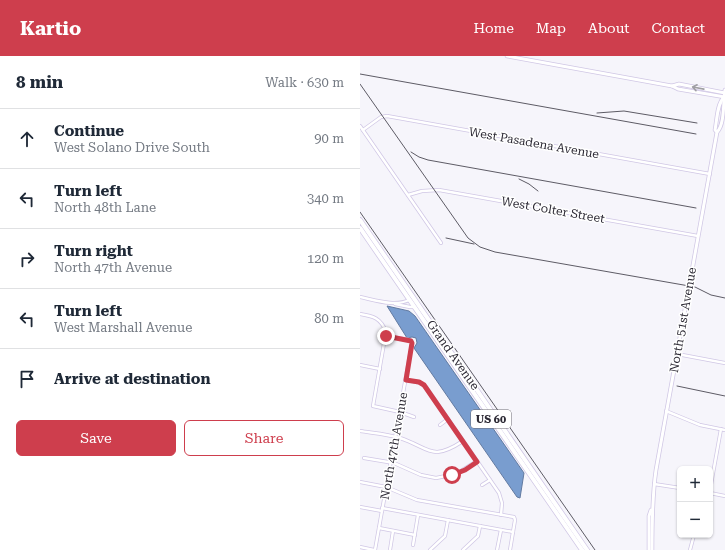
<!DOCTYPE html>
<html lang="en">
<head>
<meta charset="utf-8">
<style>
  body { margin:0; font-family:"Roboto Serif",serif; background:#f6f6f7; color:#1f2937 }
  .controls { position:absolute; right:12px; bottom:12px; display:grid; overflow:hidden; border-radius:6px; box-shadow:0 1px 3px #0004 }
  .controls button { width:36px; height:36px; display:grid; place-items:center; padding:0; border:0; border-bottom:1px solid #e0e1e3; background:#fff; color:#1f2937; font:20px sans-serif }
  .stop { position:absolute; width:12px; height:12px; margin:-9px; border:3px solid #ce3e4d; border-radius:50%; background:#fff }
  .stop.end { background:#ce3e4d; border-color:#fff; box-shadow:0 1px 4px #0008 }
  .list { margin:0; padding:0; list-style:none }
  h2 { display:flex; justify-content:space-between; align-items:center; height:52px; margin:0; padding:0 16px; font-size:17px }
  h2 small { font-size:13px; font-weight:400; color:#747a83 }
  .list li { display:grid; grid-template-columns:26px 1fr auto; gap:12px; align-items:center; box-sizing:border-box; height:60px; padding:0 16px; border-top:1px solid #e0e1e3 }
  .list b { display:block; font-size:15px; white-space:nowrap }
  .list p { margin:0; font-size:13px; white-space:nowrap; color:#747a83 }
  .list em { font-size:13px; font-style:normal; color:#747a83 }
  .actions { display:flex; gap:8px; padding:12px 16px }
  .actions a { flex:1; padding:9px 0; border:1px solid #ce3e4d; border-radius:6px; text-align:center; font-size:14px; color:#ce3e4d }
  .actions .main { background:#ce3e4d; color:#fff }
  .icon { flex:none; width:22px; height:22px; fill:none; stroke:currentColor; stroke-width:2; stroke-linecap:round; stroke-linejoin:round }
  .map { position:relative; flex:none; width:365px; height:494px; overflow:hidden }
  header { display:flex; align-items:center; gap:24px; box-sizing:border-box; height:56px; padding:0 20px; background:#ce3e4d; color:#fff }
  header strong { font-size:19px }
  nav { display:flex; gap:22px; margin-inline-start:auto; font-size:14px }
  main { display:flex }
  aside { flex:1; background:#fff }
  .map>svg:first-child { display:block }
  .water { fill:#799dcf; stroke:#627aa1 }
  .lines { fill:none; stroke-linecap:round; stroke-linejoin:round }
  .minor-casing { stroke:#d0c7e5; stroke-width:4 }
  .major-casing { stroke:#d0c7e5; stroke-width:4.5 }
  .highway-casing { stroke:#d0c7e5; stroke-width:5.5 }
  .minor { stroke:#fff; stroke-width:2.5 }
  .major { stroke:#fff; stroke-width:3 }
  .highway { stroke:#fff; stroke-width:4 }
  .rail { stroke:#5d5b65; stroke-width:1 }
  .oneway { stroke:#a09fa4 }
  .route { stroke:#ce3e4d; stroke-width:5 }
  .labels { text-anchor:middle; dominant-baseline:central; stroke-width:3; stroke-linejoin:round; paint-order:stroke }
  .shield { fill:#fff; stroke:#6c6a72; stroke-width:1 }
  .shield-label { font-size:11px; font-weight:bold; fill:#2d2a35 }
  .street-label { font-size:12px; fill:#2d2a35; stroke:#fff }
</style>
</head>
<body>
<header>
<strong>Kartio</strong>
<nav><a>Home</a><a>Map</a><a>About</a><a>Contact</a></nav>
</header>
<main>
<aside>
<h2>8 min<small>Walk · 630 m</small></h2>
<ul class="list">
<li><svg class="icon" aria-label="ahead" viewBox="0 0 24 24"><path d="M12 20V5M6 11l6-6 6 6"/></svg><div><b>Continue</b><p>West Solano Drive South</p></div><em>90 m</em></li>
<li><svg class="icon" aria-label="left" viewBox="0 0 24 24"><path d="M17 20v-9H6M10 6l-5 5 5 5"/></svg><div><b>Turn left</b><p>North 48th Lane</p></div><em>340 m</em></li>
<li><svg class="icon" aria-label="right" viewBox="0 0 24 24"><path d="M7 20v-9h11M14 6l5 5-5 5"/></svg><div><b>Turn right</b><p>North 47th Avenue</p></div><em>120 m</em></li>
<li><svg class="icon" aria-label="left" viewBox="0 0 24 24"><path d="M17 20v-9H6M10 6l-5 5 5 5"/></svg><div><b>Turn left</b><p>West Marshall Avenue</p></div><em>80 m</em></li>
<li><svg class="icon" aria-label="arrive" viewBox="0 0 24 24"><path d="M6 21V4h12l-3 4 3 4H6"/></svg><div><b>Arrive at destination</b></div></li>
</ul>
<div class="actions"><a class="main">Save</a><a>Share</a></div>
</aside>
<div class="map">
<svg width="365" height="494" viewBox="0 0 365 494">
  <rect width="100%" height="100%" fill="#f6f5fb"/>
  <polygon class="water" points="27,250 49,255 55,260 164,417 160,442 157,441 54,292 57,287 56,282 52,281 47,282"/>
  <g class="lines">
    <g class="minor-casing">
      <g id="minor">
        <polyline points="0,70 81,187"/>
        <polyline points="3,74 21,61 27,60 350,118"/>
        <polyline points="48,139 62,135 79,134 338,180"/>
        <path d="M0 241C15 244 35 251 49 244"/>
        <polyline points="35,248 50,251 54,251"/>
        <path d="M0 258C13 260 21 262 26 276L13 350 40 356 54 361"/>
        <polyline points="317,298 365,307"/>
        <polyline points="0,309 20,313"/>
        <polyline points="46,324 61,327 66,331 139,437 142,447 141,459"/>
        <polyline points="306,355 340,369 365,374"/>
        <polyline points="80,369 88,363"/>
        <path d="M0 375C13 377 27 378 40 382 70 392 71 406 103 385"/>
        <polyline points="4,402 34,407 61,419 76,422 96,418 117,405"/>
        <polyline points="0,426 26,431 57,444 154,461 155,464 150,494"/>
        <polyline points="294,428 320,432"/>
        <polyline points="122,429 130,424"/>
        <polyline points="350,434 361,373"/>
        <polyline points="350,437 365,440"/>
        <polyline points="0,451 22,455"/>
        <polyline points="22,452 153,476"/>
        <polyline points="19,472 55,479"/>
        <polyline points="53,489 58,459"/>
        <polyline points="0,491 14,494"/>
        <polyline points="15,494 52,287 50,284 26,280"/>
        <polyline points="30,494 33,475"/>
        <polyline points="70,494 85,480 88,464"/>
        <polyline points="103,494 118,480 120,470"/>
        <polyline points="137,494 141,474"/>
        <polyline points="330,494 334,479"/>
      </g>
    </g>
    <g class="major-casing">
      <g id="major">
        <polyline points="147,0 312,30 318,33 365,41"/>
        <polyline points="312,30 319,28 365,37"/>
        <path d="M357 76 355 74C357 64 357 48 364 41"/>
        <polyline points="289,494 289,460 291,454"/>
        <path d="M292 494C292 467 292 441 296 414L357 76C365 69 363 44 365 34"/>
      </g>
    </g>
    <g class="highway-casing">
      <g id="highway">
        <polyline points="0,164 227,494"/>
        <polyline points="0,172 222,494"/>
      </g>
    </g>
    <use href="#minor" class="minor"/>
    <use href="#major" class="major"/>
    <use href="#highway" class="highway"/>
    <g class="rail">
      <polyline points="0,18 336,78"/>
      <polyline points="0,28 108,182 120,191 135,196 335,231 351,239 365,242"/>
      <polyline points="237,57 264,55 337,67"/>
      <polyline points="51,96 59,101 68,104 336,152"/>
      <polyline points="159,123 169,128 178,135"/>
      <polyline points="0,156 235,494"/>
      <polyline points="86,182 114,188"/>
      <polyline points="317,330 365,340"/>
    </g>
  </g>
  <defs><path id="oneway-shaft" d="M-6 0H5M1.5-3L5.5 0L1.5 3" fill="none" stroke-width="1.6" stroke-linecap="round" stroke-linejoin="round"/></defs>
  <use class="oneway" href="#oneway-shaft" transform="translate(338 32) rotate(-169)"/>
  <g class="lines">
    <polyline class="route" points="26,280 51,285 52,287 46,324 59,326 64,329 117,406 105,414 92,419"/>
  </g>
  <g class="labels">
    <rect class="shield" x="111" y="354" width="40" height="18" rx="3"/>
    <g class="shield-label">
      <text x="131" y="363">US 60</text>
    </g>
    <g class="street-label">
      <text transform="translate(174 87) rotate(10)">West Pasadena Avenue</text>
      <text transform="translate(193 154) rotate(10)">West Colter Street</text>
      <text transform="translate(323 264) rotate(-80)">North 51st Avenue</text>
      <text transform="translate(93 299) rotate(55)">Grand Avenue</text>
      <text transform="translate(34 390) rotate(-80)">North 47th Avenue</text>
    </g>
  </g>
</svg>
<div class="controls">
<button>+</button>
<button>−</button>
</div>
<div class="stop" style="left:92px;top:419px"></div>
<div class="stop end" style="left:26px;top:280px"></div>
</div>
</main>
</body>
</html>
